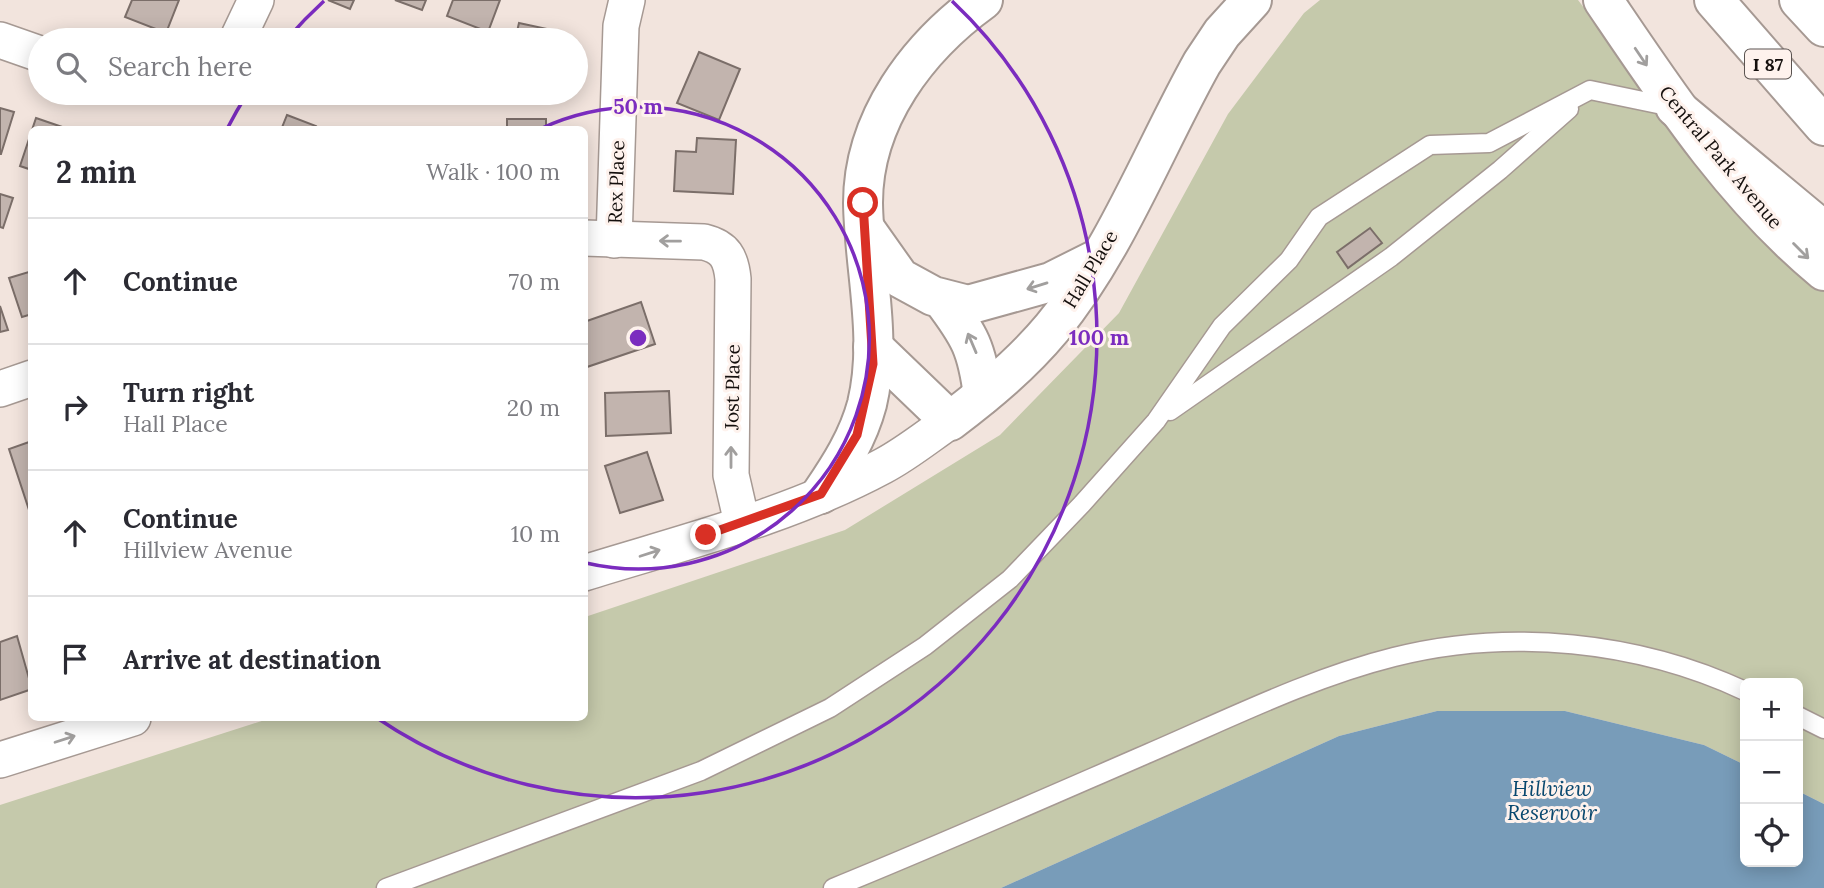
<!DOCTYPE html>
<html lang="en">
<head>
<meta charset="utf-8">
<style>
  body { margin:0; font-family:Lora,serif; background:#f7f7f7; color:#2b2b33 }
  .controls { position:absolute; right:21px; bottom:21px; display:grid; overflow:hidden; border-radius:10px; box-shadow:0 4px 18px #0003 }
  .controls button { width:63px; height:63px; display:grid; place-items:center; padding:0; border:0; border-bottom:2px solid #e1e1e2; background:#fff; color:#2b2b33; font:35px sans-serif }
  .stop { position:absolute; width:21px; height:21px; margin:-16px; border:5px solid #d93025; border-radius:50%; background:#fff }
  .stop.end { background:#d93025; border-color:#fff; box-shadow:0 2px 7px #0008 }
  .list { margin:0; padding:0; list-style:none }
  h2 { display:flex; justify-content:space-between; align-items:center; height:91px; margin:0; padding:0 28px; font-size:30px }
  h2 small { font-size:23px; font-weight:400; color:#7c7c81 }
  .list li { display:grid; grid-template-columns:46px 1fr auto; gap:21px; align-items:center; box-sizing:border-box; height:126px; padding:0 28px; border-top:2px solid #e1e1e2 }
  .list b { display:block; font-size:26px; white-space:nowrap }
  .list p { margin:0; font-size:23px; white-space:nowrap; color:#7c7c81 }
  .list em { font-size:23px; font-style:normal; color:#7c7c81 }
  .icon { flex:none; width:38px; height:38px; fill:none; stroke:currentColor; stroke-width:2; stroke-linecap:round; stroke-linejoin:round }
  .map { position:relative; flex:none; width:1824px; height:888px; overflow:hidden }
  .search { position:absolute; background:#fff; box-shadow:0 4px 18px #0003; left:28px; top:28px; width:560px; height:77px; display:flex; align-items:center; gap:18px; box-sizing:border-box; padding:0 24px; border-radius:38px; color:#7c7c81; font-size:26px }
  .panel { position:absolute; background:#fff; box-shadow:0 4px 18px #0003; left:28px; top:126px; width:560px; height:595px; border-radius:10px }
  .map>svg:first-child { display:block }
  .green { fill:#c5c9ab }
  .water { fill:#789cb9 }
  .building { fill:#c2b4ae; stroke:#7b6e69; stroke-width:2 }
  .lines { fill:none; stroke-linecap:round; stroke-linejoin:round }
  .lane-casing { stroke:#a69993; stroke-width:21 }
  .street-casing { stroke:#a69993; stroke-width:38 }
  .secondary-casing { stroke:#a69993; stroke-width:42 }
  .highway-casing { stroke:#a69993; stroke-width:42 }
  .lane { stroke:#fff; stroke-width:18 }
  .street { stroke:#fff; stroke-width:35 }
  .secondary { stroke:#fff; stroke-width:38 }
  .highway { stroke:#fff; stroke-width:38 }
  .oneway { stroke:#a19f9e }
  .route { stroke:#d93025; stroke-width:9 }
  .ring { fill:none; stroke:#7b2cbf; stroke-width:3.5 }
  .labels { text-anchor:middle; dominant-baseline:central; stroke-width:6; stroke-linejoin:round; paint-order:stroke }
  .shield { fill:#fef2ed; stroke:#5a5350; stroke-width:2 }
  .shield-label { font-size:18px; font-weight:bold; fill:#140f0d }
  .street-label { font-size:19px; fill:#140f0d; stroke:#fef2ed }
  .water-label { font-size:21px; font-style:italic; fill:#09486f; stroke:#fef2ed }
  .centre { fill:#7b2cbf; stroke:#fef2ed; stroke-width:3.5 }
  .ring-label { font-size:21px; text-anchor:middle; font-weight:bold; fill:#7b2cbf; stroke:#fef2ed; stroke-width:6; stroke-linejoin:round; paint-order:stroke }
</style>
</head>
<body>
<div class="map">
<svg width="1824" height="888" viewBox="0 0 1824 888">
  <rect width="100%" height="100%" fill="#f2e4dd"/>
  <polygon class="green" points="1320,0 1578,0 1635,75 1824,279 1824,804 1798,791 1798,683 1745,683 1745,765 1704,745 1565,711 1437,711 1339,736 1001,888 0,888 0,805 271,718 584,718 585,617 845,530 1000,435 1119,313 1228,114 1304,13"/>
  <polygon class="water" points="1437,711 1565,711 1704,745 1745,765 1745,862 1798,862 1798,791 1824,804 1824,888 1001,888 1339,736"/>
  <g class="building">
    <polygon points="132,0 179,0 166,33 125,17"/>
    <polygon points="328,0 354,0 350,9"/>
    <polygon points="395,0 426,0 422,10"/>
    <polygon points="453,0 500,0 488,32 447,16"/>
    <polygon points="519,23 561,32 560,40 515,40"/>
    <polygon points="699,52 740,69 719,120 677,103"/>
    <polygon points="0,108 14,112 1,154 0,154"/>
    <polygon points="287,115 316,126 315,130 281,130"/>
    <polygon points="36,118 71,130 32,130"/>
    <rect x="507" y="119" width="39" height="11"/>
    <polygon points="32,130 32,170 20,166"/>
    <polygon points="697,138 736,140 733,194 674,191 676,151 696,152"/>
    <polygon points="0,194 13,198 3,228 0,227"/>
    <polygon points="1370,228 1382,243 1348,268 1337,252"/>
    <polygon points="32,271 32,314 22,317 9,278"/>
    <polygon points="641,302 655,344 584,368 584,322"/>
    <polygon points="0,306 8,330 0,332"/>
    <polygon points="669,391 671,433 606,436 605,393"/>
    <polygon points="32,441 32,512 30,513 9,449"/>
    <polygon points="647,452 663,500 620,513 605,466"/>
    <polygon points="17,636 32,689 0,700 0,642"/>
  </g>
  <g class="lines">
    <g class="lane-casing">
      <g id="lane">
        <polyline points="1170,411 1391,257 1500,170 1569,109"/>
        <polyline points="1798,716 1824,729"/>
        <polyline points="386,888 701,771 830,708 925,646 1010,579 1082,504 1156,421 1222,326 1289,260 1319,217 1430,145 1489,143 1590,90 1672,107"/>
        <path d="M833 888C939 845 1043 799 1149 753 1228 719 1310 678 1394 657 1509 628 1638 641 1745 691"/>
      </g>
    </g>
    <g class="street-casing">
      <g id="street">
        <polyline points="0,40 40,54"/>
        <polyline points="237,40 256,0"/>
        <path d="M584 238 704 242C725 247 731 258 733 279L731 475 742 523"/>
        <polyline points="614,240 621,26 627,0"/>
        <polyline points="0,389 32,378"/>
        <path d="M584 573C684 542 790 516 883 466 906 454 928 436 950 421"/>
        <polyline points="0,760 133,718"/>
      </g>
    </g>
    <g class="secondary-casing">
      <g id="secondary">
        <path d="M1603 0C1668 96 1734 197 1824 271"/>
        <polyline points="866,230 900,278 933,296 968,305 1051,282 1099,258"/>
        <path d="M942 299C970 336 977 349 983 395"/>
        <path d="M873 347 950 421C987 393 1022 364 1052 328 1116 250 1153 151 1202 63L1222 33 1252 0"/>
        <path d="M821 494C840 466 858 438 867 404 883 337 864 270 863 203 863 119 918 47 983 0"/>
      </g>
    </g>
    <g class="highway-casing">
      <g id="highway">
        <polyline points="1714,0 1824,126"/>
        <polyline points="1799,0 1824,27"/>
        <polyline points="1675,107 1824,231"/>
      </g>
    </g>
    <use href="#lane" class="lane"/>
    <use href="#street" class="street"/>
    <use href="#secondary" class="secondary"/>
    <use href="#highway" class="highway"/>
  </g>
  <defs><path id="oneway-shaft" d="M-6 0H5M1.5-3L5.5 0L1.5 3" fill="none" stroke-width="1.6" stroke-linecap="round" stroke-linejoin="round" transform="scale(1.75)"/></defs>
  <g class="oneway">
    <use href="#oneway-shaft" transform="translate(1641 57) rotate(56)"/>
    <use href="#oneway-shaft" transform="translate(670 241) rotate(-179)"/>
    <use href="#oneway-shaft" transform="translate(1801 251) rotate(45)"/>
    <use href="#oneway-shaft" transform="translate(1037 286) rotate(163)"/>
    <use href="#oneway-shaft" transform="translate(972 343) rotate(-113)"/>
    <use href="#oneway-shaft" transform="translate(731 457) rotate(-90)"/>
    <use href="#oneway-shaft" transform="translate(650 553) rotate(-18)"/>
    <use href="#oneway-shaft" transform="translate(65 739) rotate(-18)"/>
  </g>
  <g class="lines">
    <polyline class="route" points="706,535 821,494 857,435 873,364 863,203"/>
  </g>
  <g class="ring">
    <path d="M540 129A231 231 0 1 1 586 563"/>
    <path d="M227 129A461 461 0 0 1 247 94M287 39A461 461 0 0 1 324 1M952 1A461 461 0 0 1 377 718"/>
  </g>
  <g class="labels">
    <rect class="shield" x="1745" y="49.5" width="46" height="29" rx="5"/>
    <g class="shield-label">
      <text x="1768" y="64">I 87</text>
    </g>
    <g class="street-label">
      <text transform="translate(1721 157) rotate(50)">Central Park Avenue</text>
      <text transform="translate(616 182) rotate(-88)">Rex Place</text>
      <text transform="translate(1090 269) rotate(-59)">Hall Place</text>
      <text transform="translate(732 387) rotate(-89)">Jost Place</text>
    </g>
    <g class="water-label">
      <text x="1552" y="788">Hillview<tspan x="1552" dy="24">Reservoir</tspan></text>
    </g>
  </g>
  <circle cx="638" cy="338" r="10" class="centre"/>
  <g class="ring-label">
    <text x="638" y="114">50 m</text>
    <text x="1099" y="345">100 m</text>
  </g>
</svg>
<div class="controls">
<button>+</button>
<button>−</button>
<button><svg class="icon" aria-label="locate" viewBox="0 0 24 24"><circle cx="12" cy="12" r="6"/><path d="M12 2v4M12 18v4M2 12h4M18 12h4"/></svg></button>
</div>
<div class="stop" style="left:863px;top:203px"></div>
<div class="stop end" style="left:706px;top:535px"></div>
<div class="search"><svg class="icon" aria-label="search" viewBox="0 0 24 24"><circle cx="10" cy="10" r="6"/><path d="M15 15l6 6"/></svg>Search here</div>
<section class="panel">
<h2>2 min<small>Walk · 100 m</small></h2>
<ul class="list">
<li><svg class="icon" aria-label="ahead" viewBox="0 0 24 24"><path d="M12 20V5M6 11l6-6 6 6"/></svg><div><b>Continue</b></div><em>70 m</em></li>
<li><svg class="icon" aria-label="right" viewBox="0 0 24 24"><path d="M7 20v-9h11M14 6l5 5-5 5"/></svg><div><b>Turn right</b><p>Hall Place</p></div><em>20 m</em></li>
<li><svg class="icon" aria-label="ahead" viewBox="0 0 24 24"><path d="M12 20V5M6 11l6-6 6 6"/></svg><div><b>Continue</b><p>Hillview Avenue</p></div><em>10 m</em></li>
<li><svg class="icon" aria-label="arrive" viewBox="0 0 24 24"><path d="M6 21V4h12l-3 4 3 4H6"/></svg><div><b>Arrive at destination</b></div></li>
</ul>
</section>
</div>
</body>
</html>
